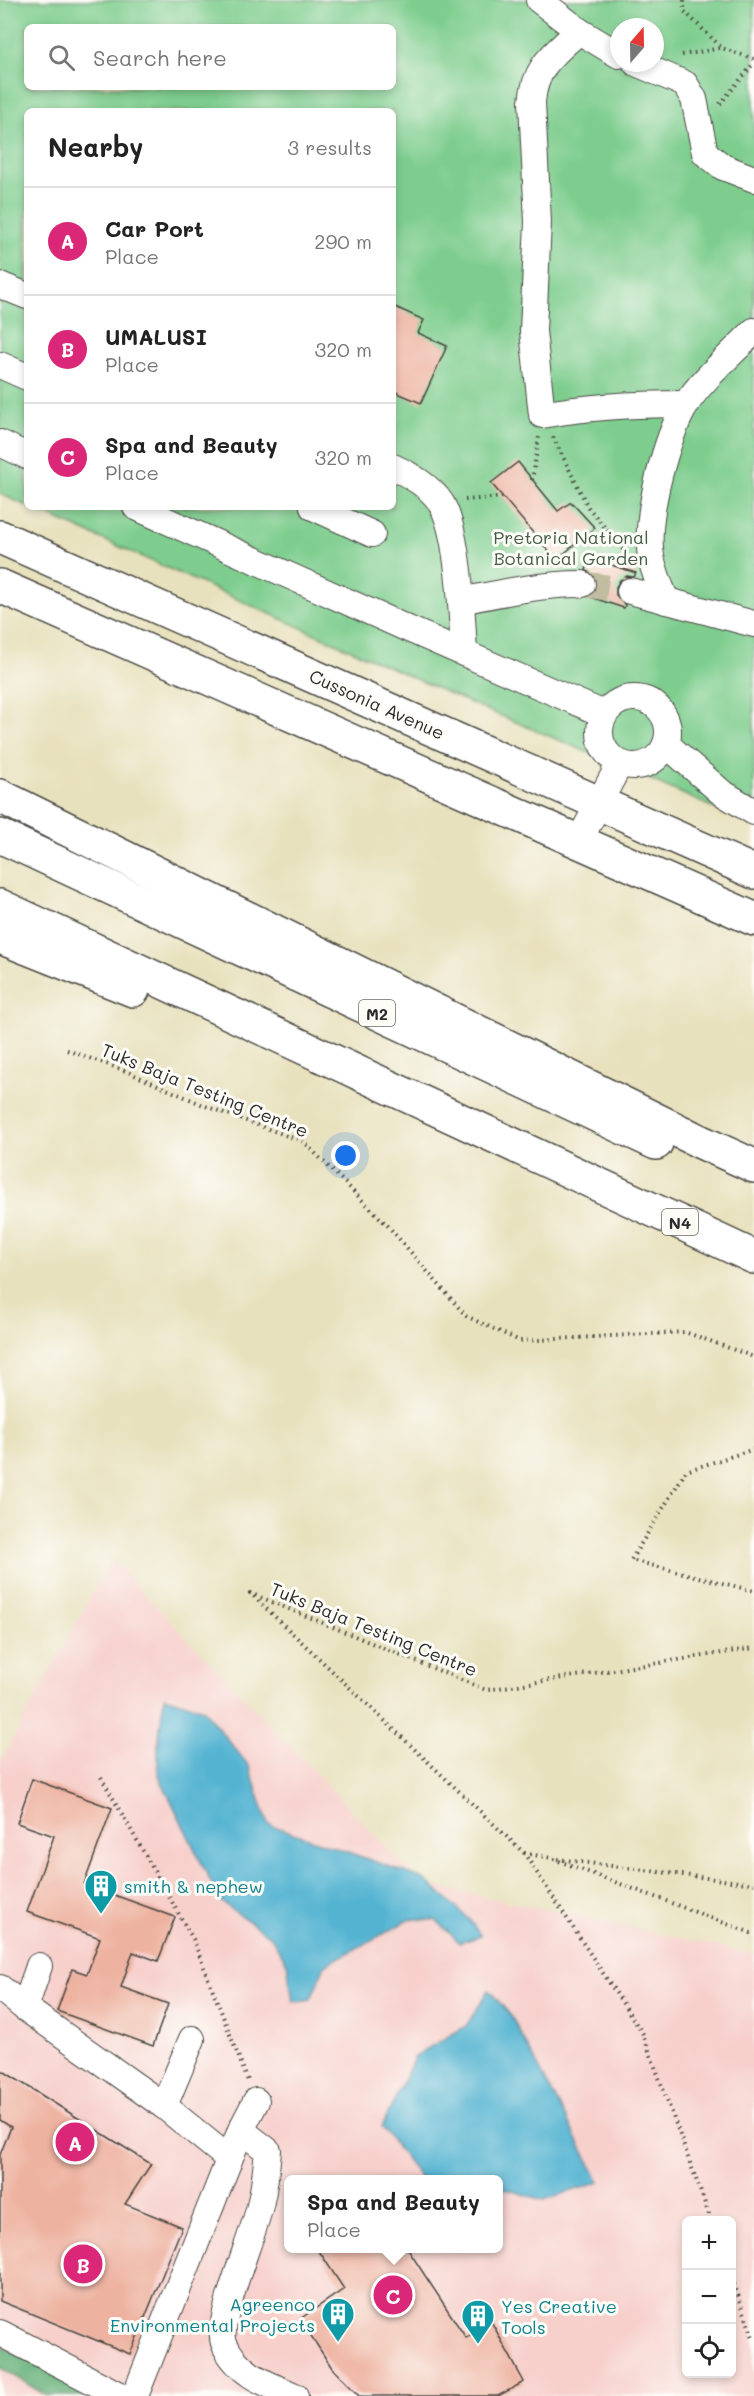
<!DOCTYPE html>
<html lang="en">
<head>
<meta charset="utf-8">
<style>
  body { margin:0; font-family:Mali,sans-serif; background:#f2f2f2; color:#222 }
  .controls { position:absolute; right:18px; bottom:18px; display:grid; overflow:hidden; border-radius:9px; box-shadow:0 3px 9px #0003 }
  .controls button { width:54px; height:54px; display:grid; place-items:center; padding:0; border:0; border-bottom:2px solid #e0e0e0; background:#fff; color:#222; font:30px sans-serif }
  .compass { position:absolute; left:610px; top:18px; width:54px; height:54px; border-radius:50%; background:#fff; box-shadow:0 3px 9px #0003; rotate:20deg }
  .you { position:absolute; left:346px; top:1156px; width:21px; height:21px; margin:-15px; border:4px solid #fff; border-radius:50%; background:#1a73e8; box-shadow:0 0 0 9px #1a73e833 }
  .badge { display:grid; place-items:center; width:39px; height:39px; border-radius:50%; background:#db2777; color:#fff; font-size:20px; font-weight:700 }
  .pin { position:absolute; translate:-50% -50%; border:3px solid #fff; box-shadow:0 2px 6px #0006 }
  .popup { position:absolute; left:284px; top:2175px; width:219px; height:78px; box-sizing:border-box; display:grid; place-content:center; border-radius:9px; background:#fff; filter:drop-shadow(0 2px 4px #0005); font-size:20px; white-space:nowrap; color:#767676 }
  .popup b { font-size:22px; color:#222 }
  .popup::after { content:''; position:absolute; left:50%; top:100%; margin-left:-12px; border:12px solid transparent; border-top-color:#fff }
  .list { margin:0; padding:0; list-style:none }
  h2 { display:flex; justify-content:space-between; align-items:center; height:78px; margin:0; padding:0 24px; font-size:26px }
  h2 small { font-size:20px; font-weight:400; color:#767676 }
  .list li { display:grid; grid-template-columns:39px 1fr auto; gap:18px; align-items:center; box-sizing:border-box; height:108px; padding:0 24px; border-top:2px solid #e0e0e0 }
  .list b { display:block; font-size:22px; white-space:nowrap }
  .list p { margin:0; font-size:20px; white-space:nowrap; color:#767676 }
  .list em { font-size:20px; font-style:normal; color:#767676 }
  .icon { flex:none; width:33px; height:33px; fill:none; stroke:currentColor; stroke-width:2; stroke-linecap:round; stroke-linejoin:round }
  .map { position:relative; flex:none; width:754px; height:2396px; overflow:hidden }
  .search { position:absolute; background:#fff; box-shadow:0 3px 9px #0003; left:24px; top:24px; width:372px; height:66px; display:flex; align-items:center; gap:15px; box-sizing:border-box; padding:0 21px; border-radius:9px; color:#767676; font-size:22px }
  .panel { position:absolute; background:#fff; box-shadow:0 3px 9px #0003; left:24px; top:108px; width:372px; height:402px; border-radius:9px }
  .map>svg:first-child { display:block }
  .built { fill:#f7d0cc; fill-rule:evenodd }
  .green { fill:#7ecd8e; stroke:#547c5c; stroke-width:1.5; fill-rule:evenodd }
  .forest { fill:#66b079; stroke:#486e52; stroke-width:1.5 }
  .water { fill:#52b3d1; stroke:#3e6f7e; stroke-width:1.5 }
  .building { fill:#eeb2a0 }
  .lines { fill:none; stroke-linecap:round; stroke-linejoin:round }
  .minor-tunnel { stroke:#c2bda0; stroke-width:26; stroke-dasharray:26 13; stroke-linecap:butt }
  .minor-casing { stroke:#474641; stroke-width:28 }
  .major-casing { stroke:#474641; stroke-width:36 }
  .highway-casing { stroke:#474641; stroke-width:36 }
  .path { stroke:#474641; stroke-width:4; stroke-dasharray:1.5 4.5; stroke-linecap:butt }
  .minor { stroke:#fff; stroke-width:26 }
  .major { stroke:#fff; stroke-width:33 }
  .highway { stroke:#fff; stroke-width:33 }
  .labels { text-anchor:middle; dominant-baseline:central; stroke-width:6; stroke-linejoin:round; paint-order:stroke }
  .shield { fill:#fdfcf7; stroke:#6a6a68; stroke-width:1.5 }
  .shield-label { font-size:16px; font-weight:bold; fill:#2b2b2b }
  .park-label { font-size:18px; fill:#445c49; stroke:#fdfcf7 }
  .street-label { font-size:18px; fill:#2b2b2b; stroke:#fdfcf7 }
  .culture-label { font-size:18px; fill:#0d838f; stroke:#fdfcf7; text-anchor:start }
</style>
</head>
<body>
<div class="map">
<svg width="754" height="2396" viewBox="0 0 754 2396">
  <rect width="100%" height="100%" fill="#fdfcf7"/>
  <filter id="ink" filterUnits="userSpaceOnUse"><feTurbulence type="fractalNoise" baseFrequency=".0167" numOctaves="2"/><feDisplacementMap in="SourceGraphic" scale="12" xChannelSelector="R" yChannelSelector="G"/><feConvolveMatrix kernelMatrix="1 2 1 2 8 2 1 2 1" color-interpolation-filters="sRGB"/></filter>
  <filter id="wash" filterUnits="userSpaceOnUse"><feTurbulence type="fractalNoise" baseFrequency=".008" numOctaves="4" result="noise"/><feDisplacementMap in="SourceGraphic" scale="24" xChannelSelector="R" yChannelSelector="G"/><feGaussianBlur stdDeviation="1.35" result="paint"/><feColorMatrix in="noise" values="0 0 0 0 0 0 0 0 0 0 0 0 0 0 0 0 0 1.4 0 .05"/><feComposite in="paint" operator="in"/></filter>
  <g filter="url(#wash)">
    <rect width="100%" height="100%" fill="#e8e1bd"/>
    <path class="built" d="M111 1559 421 1883 754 1954V2396H0V1763ZM288 2180H498V2248H288ZM686 2220H732V2374H686Z"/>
    <path class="green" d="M0 0H754V826L618 765 468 702 30 507H393V111H27V506L0 494ZM27 27H393V87H27ZM619 27H655V63H619Z"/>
    <polygon class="forest" points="0,2345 92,2396 47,2396 0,2367"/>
    <g class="water">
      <polygon points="164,1697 203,1709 249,1766 268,1824 424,1879 468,1918 481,1936 460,1943 436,1920 411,1919 325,1965 311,1999 293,2002 287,1963 271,1937 220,1901 158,1774 158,1745"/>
      <polygon points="489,1990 511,2016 600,2182 544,2200 498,2187 498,2180 421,2179 382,2127 415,2056 466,2026"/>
    </g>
    <g id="blocks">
      <g class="building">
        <polygon points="393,306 424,320 418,333 447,346 421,403 393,391"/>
        <polygon points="518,462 558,511 571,502 595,528 556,560 491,483"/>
        <polygon points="590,558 636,573 634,577 627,576 620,580 616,587 616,595 625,605 624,608 590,597 595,592 597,584 594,576 586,570"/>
        <polygon points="32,1779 112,1808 84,1884 175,1917 158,1961 133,1952 121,1987 168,2004 153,2046 57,2011 72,1969 87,1974 100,1938 27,1912 54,1836 17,1823"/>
        <polygon points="0,2069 151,2164 125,2204 182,2227 130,2354 0,2301 0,2155 11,2127 0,2120"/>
        <polygon points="317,2248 407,2248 466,2338 492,2323 524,2382 498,2396 359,2396 332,2368 300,2319 344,2289"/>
      </g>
    </g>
  </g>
  <g filter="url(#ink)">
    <use href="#blocks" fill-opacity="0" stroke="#474641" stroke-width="1.5"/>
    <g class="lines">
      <polyline class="minor-tunnel" points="582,584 630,591"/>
      <g class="minor-casing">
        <g id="minor">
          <polyline points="539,0 579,31 619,55"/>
          <path d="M579 31C554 54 535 66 532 102L538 222 533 331 542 415C590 406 637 404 686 404"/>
          <polyline points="636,63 685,84 694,99 705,153 723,167 754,179"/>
          <polyline points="0,285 27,296"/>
          <polyline points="0,365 27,377"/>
          <polyline points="0,443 27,456"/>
          <path d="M393 467C409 474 431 487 441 503 459 532 462 617 464 653"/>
          <polyline points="136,507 406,628 604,714"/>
          <polyline points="313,507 372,534"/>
          <polyline points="630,591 754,624"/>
          <path d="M461 601C500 593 542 584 582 584"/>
          <path d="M666 601C660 584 651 567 650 548 647 510 666 439 685 406 698 383 735 351 754 331"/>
          <circle cx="634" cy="732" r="34"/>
          <polyline points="666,744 721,792 754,812"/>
          <polyline points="579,841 620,763"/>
          <polyline points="0,1988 25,2008 164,2106 229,2159"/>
          <polyline points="25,2008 39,1966"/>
          <polyline points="164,2106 192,2039"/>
          <path d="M241 2130 268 2151C266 2168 265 2185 261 2201 256 2231 215 2320 224 2343 237 2374 267 2384 295 2396"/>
          <polyline points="0,2333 121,2396"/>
          <polyline points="135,2396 241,2130 256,2101"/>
        </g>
      </g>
      <g class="major-casing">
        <g id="major">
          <polyline points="0,537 754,872"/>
          <polyline points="0,586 754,919"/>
        </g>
      </g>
      <g class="highway-casing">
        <g id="highway">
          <polyline points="0,796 701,1142 754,1166"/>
          <polyline points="0,836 656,1143"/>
          <polyline points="0,906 754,1257"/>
          <polyline points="0,937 133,990"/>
        </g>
      </g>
      <g class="path">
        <polyline points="684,0 684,11 722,48 754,59"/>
        <polyline points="682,55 722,48"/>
        <polyline points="720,104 754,63"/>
        <polyline points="553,437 588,507 625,552"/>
        <polyline points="532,480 539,437"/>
        <polyline points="465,500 503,497"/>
        <polyline points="67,1050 123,1070 208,1107 304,1142 388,1226 466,1316 520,1341 685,1332 754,1357"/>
        <polyline points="754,1449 686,1471 631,1560 754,1591"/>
        <polyline points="101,1777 193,1939 248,2081"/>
        <polyline points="524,1853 551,1858 754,1934"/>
        <polyline points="557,1859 754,1884"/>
        <polyline points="711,2220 643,2034 524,1853 250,1593 486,1690 754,1648"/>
        <polyline points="732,2278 754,2340"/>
      </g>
      <use href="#minor" class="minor"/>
      <use href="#major" class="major"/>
      <use href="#highway" class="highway"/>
    </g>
  </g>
  <defs>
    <g id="building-pin" transform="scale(1.725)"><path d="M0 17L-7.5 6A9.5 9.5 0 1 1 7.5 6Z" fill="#0f9aa8" stroke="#fdfcf7"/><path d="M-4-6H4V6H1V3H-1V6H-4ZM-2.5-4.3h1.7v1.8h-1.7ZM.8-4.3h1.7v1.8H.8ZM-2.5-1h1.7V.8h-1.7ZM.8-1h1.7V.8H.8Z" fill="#fff"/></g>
  </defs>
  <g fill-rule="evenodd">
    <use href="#building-pin" x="101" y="1886"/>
    <use href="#building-pin" x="338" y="2314"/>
    <use href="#building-pin" x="478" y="2316"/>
  </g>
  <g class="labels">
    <g class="shield">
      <rect x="359" y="1000" width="36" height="26" rx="4.5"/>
      <rect x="662" y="1209" width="36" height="26" rx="4.5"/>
    </g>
    <g class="shield-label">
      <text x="377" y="1013">M2</text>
      <text x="680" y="1222">N4</text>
    </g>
    <g class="park-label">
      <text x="571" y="537">Pretoria National<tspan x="571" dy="21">Botanical Garden</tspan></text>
    </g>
    <g class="street-label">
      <text transform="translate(377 704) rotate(24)">Cussonia Avenue</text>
      <text transform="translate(205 1090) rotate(22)">Tuks Baja Testing Centre</text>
      <text transform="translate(374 1629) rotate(22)">Tuks Baja Testing Centre</text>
    </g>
    <g class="culture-label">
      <text x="124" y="1886">smith &amp; nephew</text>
      <text x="315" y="2304" text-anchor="end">Agreenco<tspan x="315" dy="21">Environmental Projects</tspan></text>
      <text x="501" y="2306">Yes Creative<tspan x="501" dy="21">Tools</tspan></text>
    </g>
  </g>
</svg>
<div class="controls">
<button>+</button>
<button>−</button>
<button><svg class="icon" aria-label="locate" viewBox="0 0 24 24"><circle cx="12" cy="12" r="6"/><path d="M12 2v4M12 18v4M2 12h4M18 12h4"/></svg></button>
</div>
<svg class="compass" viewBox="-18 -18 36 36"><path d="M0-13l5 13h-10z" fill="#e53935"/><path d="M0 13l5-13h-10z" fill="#767676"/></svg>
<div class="you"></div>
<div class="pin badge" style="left:75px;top:2142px">A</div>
<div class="pin badge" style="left:83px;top:2264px">B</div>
<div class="pin badge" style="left:393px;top:2295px">C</div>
<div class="popup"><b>Spa and Beauty</b>Place</div>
<div class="search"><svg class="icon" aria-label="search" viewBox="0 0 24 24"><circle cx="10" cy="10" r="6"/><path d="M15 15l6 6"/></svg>Search here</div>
<section class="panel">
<h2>Nearby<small>3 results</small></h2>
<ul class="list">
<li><span class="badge">A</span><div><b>Car Port</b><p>Place</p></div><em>290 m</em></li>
<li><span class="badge">B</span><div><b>UMALUSI</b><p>Place</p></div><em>320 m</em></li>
<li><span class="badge">C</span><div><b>Spa and Beauty</b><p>Place</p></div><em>320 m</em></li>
</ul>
</section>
</div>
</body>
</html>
